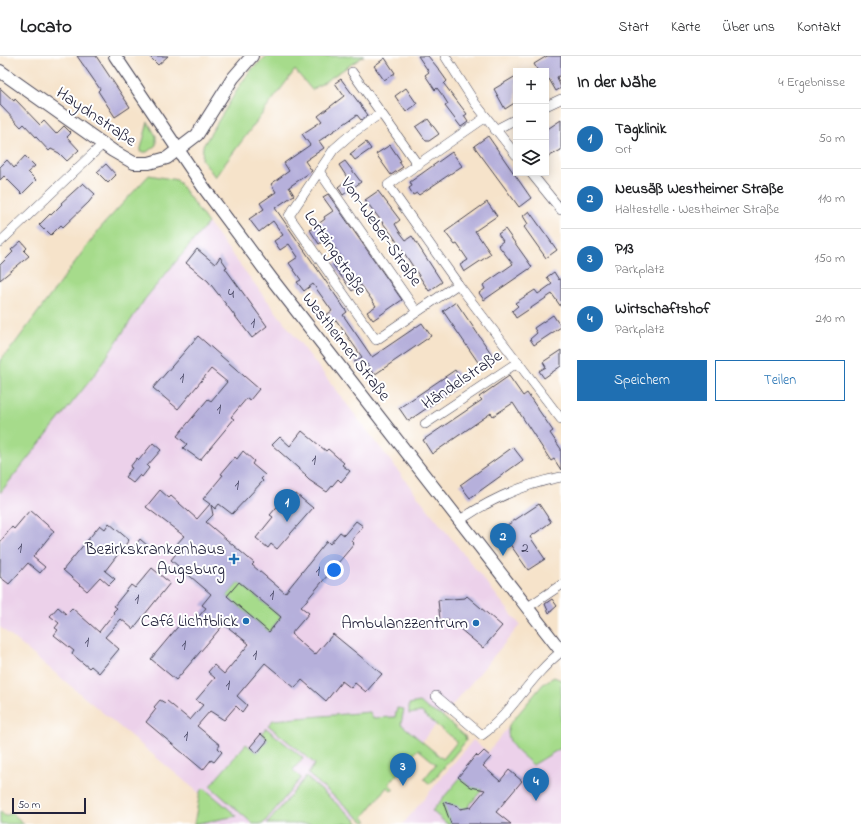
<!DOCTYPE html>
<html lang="de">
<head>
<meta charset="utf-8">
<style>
  body { margin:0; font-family:"Indie Flower",sans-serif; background:#f6f6f6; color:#202124 }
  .controls { position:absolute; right:12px; top:12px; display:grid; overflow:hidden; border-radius:0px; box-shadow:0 2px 10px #0003 }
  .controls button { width:36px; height:36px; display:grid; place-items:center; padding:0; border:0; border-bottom:1px solid #e0e0e0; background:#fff; color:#202124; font:20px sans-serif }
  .scale { position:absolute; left:12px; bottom:10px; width:74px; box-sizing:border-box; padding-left:4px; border:2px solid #22223b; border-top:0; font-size:11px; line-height:14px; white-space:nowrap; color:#22223b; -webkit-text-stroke:3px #fff; paint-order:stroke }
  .you { position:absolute; left:334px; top:514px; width:14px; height:14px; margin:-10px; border:3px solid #fff; border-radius:50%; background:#1a73e8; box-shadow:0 0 0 6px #1a73e833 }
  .badge { display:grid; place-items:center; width:26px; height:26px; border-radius:50%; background:#1f6fb2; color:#fff; font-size:13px; font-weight:700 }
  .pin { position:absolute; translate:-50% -33px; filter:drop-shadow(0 1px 2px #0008) }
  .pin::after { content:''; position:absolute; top:21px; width:14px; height:12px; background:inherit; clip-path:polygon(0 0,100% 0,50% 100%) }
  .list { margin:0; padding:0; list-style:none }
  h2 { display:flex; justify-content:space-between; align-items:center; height:52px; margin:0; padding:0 16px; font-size:17px }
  h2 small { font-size:13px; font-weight:400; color:#757577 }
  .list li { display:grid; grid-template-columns:26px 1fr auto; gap:12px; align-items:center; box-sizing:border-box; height:60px; padding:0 16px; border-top:1px solid #e0e0e0 }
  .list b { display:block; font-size:15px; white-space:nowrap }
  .list p { margin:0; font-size:13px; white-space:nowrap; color:#757577 }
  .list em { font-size:13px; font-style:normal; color:#757577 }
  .actions { display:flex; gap:8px; padding:12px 16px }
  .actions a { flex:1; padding:9px 0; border:1px solid #1f6fb2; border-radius:0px; text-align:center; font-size:14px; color:#1f6fb2 }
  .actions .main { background:#1f6fb2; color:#fff }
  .icon { flex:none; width:22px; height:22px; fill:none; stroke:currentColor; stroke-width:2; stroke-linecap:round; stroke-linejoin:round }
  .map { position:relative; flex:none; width:561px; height:768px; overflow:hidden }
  header { display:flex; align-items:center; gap:24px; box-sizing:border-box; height:56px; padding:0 20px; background:#fff; border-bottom:1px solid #e0e0e0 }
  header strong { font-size:19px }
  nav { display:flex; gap:22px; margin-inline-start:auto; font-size:14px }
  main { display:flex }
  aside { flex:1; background:#fff }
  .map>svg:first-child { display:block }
  .built { fill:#ecd1ea }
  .green { fill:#a6db8b; stroke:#647e63 }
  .building { fill:#b6b0db; fill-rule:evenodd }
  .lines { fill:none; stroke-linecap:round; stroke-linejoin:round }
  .minor-casing { stroke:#423f50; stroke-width:10 }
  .tertiary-casing { stroke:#423f50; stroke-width:14 }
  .minor { stroke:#fff; stroke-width:9 }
  .tertiary { stroke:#fff; stroke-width:12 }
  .poi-dot { fill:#1f6fb2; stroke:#fff; stroke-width:1.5 }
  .labels { text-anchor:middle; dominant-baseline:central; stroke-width:4; stroke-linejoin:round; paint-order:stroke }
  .number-label { font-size:15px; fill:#474663 }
  .street-label { font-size:17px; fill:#22223b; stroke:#fff }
  .poi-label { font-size:17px; fill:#22223b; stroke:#fff; text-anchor:end }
</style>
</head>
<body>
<header>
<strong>Locato</strong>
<nav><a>Start</a><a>Karte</a><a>Über uns</a><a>Kontakt</a></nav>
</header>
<main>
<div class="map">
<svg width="561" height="768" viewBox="0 0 561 768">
  <rect width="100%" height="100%" fill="#fff"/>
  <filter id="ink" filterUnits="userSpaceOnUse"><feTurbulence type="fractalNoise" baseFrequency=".025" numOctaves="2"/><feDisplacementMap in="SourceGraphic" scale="8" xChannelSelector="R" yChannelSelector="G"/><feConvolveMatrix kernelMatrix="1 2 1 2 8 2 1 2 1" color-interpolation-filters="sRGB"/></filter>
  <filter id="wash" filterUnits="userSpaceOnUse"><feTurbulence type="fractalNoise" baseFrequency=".012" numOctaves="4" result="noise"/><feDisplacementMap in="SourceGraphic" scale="16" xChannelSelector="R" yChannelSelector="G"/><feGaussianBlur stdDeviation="0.9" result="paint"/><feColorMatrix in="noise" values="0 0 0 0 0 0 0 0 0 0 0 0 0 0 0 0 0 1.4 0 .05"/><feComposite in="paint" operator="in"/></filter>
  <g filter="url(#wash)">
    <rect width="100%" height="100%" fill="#f6e3ca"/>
    <g class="built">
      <polygon points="208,167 412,433 520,569 352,768 196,768 211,747 0,571 0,437 96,317 145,243"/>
      <polygon points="554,621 561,624 561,768 403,768 473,684 488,696 544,627"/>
    </g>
    <g class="green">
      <polygon points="267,0 364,0 312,34 295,14 215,121 202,103 203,90 242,26 253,12"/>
      <polygon points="148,66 156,80 156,89 147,96 140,96"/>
      <polygon points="149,119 177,124 208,167 145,243 96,317 0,437 0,304 13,290 101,171"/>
      <polygon points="239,526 281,561 269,576 227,540"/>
      <path d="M554 621 561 624V692L533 709C520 697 504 688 509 669L544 627Z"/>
      <polygon points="420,646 428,653 442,660 465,680 466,685 430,728 424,723 436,708 418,693 389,728 394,733 392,735 387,731 363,761 367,765 365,767 308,718 315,708 268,669 273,664 370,656 372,662 395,661 397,652 404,653 401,668 443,703 457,686 421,656 409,658 409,648"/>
      <polygon points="266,672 303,702 293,714 301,722 263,768 253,768 210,730 246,688 256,696 268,684 261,678"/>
      <polygon points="306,721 358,766 357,768 267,768"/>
      <polygon points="460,722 471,731 476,730 482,734 454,768 447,768 432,755"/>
      <polygon points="204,732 237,760 194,768 200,736"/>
      <polygon points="0,755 5,760 12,757 24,768 0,768"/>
    </g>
    <g id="blocks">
      <g class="building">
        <polygon points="77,0 96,0 130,51 115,61 98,35 100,33"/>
        <polygon points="149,0 168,0 158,9"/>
        <polygon points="418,0 428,0 437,11 447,25 444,28 467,58 464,60 468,66 461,71 445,50 448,48 443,40 437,32 435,34 425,19 429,16"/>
        <polygon points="547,0 561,0 561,19 557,21 561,32 556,35 549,23 546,25 546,15 538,15 534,8"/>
        <polygon points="385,2 395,17 384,24 374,10"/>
        <polygon points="516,20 516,46 505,53 494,33"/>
        <polygon points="341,23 368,59 361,64 357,59 319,85 324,92 305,105 312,115 289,131 294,139 275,152 347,256 343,259 372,301 422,267 431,280 374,319 367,308 359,313 354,306 362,301 336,264 331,267 326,259 332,255 313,228 304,235 297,226 301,224 289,207 298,201 289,188 280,194 274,185 283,179 273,165 259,176 249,163 264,153 260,147 276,136 271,128 289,115 284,107 310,89 302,78 322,65 318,60 344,40 335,27"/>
        <polygon points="0,32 14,45 15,43 40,69 44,65 56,78 64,70 71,77 67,81 79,94 67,105 59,97 51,93 49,95 24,68 21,71 0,49"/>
        <polygon points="406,32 417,48 406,56 395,40"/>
        <polygon points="428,63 439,78 429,85 426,85 416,71"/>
        <polygon points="561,64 561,94 546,102 546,74"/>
        <polygon points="488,80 531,142 519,151 474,90"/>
        <polygon points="366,86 371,93 355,104 350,98"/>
        <polygon points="390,89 401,105 399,106 403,111 391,119 376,98"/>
        <polygon points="452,96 462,110 419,139 417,137 413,139 409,132 412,130 410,126"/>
        <polygon points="25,100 35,110 28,116 36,124 22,138 4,120 0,124 0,111 7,104 14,112"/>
        <polygon points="345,105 361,126 343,139 338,131 348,123 339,109"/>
        <polygon points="106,108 116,119 108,127 97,116"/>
        <polygon points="83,127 95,138 89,146 63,171 61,169 51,179 45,173 44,174 39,169 50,158 51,159 62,148 61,147"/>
        <polygon points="378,135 400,164 395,168 399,175 406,184 412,180 442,226 429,235 393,180 365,144"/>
        <polygon points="328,138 402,244 373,264 367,256 376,250 369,240 361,229 352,235 333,209 342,202 328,182 319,188 310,174 325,163 324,161 333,155 323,141"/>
        <polygon points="487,146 497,160 475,175 491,198 464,216 460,209 468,204 457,188 455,189 445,176"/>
        <polygon points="529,155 557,194 546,202 524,171 528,168 523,160"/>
        <polygon points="505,173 532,211 484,244 479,237 485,233 483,229 513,208 498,189 503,185 498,178"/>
        <polygon points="21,185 27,192 24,195 29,200 0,224 0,209 13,196 11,194"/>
        <polygon points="197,193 215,208 220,201 227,211 225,212 267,270 252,282 208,225 186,207"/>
        <polygon points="554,216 559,224 561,222 561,251 552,238 516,262 512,255 518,250 515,247 535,234 538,238 552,228 547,221"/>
        <polygon points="456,246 495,303 482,312 443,255"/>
        <polygon points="553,259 561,271 534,289 530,283 537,277 534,272"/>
        <polygon points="198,280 259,333 250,344 247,342 231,361 234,363 200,404 183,392 187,388 177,380 208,343 211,345 227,326 211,313 178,353 153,332"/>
        <polygon points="561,294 561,310 544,322 539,315 546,311 543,306"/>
        <polygon points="455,314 464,327 408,365 399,352"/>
        <polygon points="509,320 523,340 527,337 553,375 550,377 561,393 561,414 554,403 551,405 513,347 493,360 491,357 432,398 423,384 482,344 479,341"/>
        <polygon points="302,375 326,395 328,393 344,407 342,409 350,415 341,426 338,423 327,436 309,424 305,420 306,419 272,389 280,381 290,390"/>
        <polygon points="153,387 161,394 147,410 149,412 142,421 140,419 133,427 125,421 132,412 130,411 137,402 139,404"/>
        <polygon points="513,391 523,404 470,442 460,429"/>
        <path d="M243 395 254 405 252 408 265 419 261 423 263 425 232 458 219 448 215 453 211 449 213 459 206 466 254 507 252 509 285 537 327 485 330 488 340 476 344 479 356 465 363 470 351 485 354 488 301 551 309 557 291 578 315 599 333 578 382 618 366 636 355 627 351 632 342 625 326 645 302 624 295 632 265 607 237 640 247 649 242 656 236 650 224 664 210 655 197 670 220 689 218 692 222 696 214 706 211 704 203 714 146 666 156 653 154 651 160 644 165 647 167 645 190 664 203 649 196 644 215 622 208 616 214 609 224 618 249 588 224 568 176 624 151 603 186 561 193 567 206 552 202 549 211 538 171 504 179 494 175 490 184 480 146 451 160 434 169 442 171 440 197 463 210 448 203 443 223 419 221 418 235 401 237 403ZM239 526 281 561 269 576 227 540Z"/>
        <polygon points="288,438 292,442 296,438 313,452 277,493 271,488 268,492 256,482 273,461 270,459"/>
        <polygon points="539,448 551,466 530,481 545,503 528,514 500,474"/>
        <polygon points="30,454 54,475 33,501 45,511 40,517 28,507 9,528 0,521 0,486 12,471 14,473"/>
        <polygon points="109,467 129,484 105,515 115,523 109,529 100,521 87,535 63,514 100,469 105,473"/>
        <polygon points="140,483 149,491 143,497 135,490"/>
        <polygon points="152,512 170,527 133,573 121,563 105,581 119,593 99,617 91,610 89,612 72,598 74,595 54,579 58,574 55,572 59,567 50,560 58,551 66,558 72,552 99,576 114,557 113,556 117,552 114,550 131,529 135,532"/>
        <polygon points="467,540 502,570 483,592 448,563 440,564 438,544 465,542"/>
        <polygon points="552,543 557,550 549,557 545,548"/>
        <polygon points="261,678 268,684 257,697 250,691"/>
        <polygon points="484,695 491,701 483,710 500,725 509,714 522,725 496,756 511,768 451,768 443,746 458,750 460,753 471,751 485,734 471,731 458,721 476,699 478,701"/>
      </g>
    </g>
  </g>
  <g filter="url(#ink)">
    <use href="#blocks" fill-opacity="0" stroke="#423f50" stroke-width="1"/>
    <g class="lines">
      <g class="minor-casing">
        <g id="minor">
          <polyline points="445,0 475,47 516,99"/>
          <polyline points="352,16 418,109"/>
          <polyline points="546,50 561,43"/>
          <polyline points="381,57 350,79 334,93 289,160 376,284 458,228"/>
          <polyline points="486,61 388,129 458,228 561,363"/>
          <polyline points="495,74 516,63"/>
          <polyline points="319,115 417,256"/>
          <polyline points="531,117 561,154"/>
          <polyline points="0,186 103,88"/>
          <polyline points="425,368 518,306"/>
          <path d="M460 464C491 443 524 428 561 421"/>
          <polyline points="528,551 561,529"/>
          <path d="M436 640 482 679C513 656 530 620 561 596"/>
        </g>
      </g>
      <g class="tertiary-casing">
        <g id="tertiary">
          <polyline points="115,0 204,132 271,222 561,595"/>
          <polyline points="0,15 113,95 134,107 149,107 167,102 197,79 233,22 252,0"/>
        </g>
      </g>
      <use href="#minor" class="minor"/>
      <use href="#tertiary" class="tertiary"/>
    </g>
  </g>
  <g class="poi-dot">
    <path d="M232 497h4v4h4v4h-4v4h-4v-4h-4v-4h4z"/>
    <circle cx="246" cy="565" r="4"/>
    <circle cx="476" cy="567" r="4"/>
  </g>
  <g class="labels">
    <g class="number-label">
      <text x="231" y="238">4</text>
      <text x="253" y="267">1</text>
      <text x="182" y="322">1</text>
      <text x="219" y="353">1</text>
      <text x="314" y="404">1</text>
      <text x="237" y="429">1</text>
      <text x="20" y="492">1</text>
      <text x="525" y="492">2</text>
      <text x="318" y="515">1</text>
      <text x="272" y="539">1</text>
      <text x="137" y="543">1</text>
      <text x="87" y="586">1</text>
      <text x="184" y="589">1</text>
      <text x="255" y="599">1</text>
      <text x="228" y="629">1</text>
      <text x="186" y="680">1</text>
    </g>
    <g class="street-label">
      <text transform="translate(96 61) rotate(34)">Haydnstraße</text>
      <text transform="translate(381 176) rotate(55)">Von-Weber-Straße</text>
      <text transform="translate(335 197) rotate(56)">Lortzingstraße</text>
      <text transform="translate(346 291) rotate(52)">Westheimer Straße</text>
      <text transform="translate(462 324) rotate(-34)">Händelstraße</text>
    </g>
    <g class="poi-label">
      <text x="225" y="493">Bezirkskrankenhaus<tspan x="225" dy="20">Augsburg</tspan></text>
      <text x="238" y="565">Café Lichtblick</text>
      <text x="468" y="567">Ambulanzzentrum</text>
    </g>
  </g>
</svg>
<div class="controls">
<button>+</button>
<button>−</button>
<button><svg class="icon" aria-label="layers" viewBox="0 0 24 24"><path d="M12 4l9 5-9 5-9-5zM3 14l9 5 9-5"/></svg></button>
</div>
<div class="scale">50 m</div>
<div class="you"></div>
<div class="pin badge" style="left:287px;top:466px">1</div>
<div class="pin badge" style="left:503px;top:500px">2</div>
<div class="pin badge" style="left:403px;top:730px">3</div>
<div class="pin badge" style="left:536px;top:745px">4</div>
</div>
<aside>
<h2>In der Nähe<small>4 Ergebnisse</small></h2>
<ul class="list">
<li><span class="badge">1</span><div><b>Tagklinik</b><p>Ort</p></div><em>50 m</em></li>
<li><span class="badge">2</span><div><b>Neusäß Westheimer Straße</b><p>Haltestelle · Westheimer Straße</p></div><em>110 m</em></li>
<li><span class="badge">3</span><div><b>P13</b><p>Parkplatz</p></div><em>150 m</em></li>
<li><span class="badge">4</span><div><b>Wirtschaftshof</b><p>Parkplatz</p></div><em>210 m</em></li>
</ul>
<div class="actions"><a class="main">Speichern</a><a>Teilen</a></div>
</aside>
</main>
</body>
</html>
